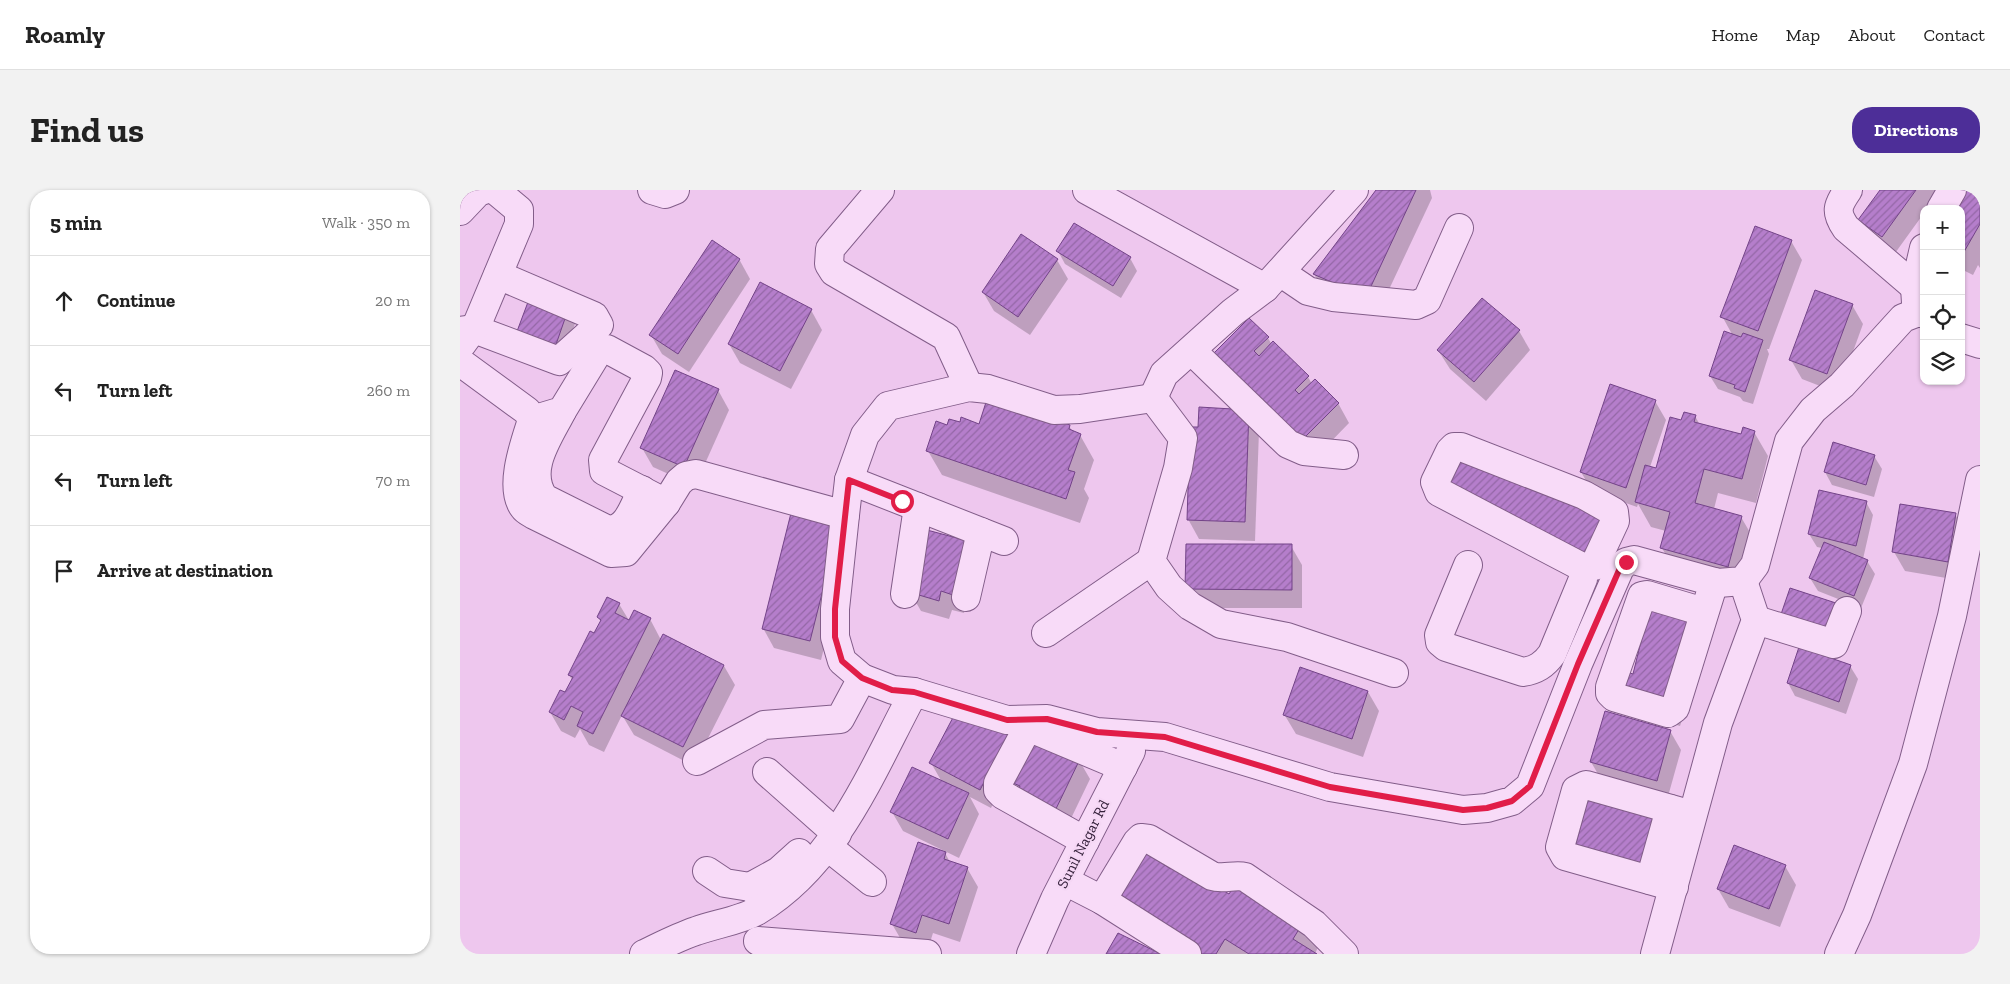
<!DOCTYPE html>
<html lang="en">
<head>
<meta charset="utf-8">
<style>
  body { margin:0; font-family:"Zilla Slab",serif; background:#f2f2f2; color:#222 }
  .controls { position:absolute; right:15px; top:15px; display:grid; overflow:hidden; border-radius:10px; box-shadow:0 1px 4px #0004 }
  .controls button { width:45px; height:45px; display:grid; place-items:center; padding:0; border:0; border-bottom:1px solid #e0e0e0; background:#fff; color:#222; font:25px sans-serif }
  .stop { position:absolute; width:15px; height:15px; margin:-11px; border:4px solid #e11d48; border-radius:50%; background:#fff }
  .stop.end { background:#e11d48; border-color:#fff; box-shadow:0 1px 5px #0008 }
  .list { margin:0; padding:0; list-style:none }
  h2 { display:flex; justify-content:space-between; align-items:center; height:65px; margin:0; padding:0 20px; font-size:21px }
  h2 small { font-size:16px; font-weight:400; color:#767676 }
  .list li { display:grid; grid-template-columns:32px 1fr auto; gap:15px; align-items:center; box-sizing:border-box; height:90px; padding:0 20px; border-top:1px solid #e0e0e0 }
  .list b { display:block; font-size:19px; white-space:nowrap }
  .list em { font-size:16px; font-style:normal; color:#767676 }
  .icon { flex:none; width:28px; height:28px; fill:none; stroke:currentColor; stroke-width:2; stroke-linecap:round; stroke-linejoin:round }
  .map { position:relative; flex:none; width:1520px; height:764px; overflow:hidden; border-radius:20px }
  header { display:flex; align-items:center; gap:30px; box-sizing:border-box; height:70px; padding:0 25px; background:#fff; border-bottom:1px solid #e0e0e0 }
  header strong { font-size:24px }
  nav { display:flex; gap:28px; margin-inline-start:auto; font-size:18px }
  .intro { display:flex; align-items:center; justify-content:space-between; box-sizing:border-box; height:120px; padding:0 30px }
  h1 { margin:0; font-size:35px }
  .button { padding:12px 22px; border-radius:20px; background:#4d2e98; color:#fff; font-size:18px; font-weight:700 }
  main { display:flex; gap:30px; padding:0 30px }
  aside { flex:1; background:#fff; border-radius:20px; box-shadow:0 1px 4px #0004 }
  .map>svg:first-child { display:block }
  .shadow { fill:#0003 }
  .building { fill:url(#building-hatch); stroke:#734388 }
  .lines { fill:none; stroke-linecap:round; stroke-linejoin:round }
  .minor-casing { stroke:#825d89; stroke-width:30 }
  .minor { stroke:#f8dbf8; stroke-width:28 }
  .route { stroke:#e11d48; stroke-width:6 }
  .labels { text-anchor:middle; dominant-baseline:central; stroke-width:4.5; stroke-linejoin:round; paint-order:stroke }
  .street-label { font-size:15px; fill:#34203a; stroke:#f5d7f5 }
</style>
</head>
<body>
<header>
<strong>Roamly</strong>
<nav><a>Home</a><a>Map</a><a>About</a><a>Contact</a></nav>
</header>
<div class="intro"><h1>Find us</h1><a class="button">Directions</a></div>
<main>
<aside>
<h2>5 min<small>Walk · 350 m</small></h2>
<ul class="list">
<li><svg class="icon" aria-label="ahead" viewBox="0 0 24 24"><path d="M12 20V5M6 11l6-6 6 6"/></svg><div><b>Continue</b></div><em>20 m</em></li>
<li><svg class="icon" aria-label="left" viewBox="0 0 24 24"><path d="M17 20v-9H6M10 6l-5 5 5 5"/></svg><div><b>Turn left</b></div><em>260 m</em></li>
<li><svg class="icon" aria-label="left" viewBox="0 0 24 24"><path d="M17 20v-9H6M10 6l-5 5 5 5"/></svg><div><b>Turn left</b></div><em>70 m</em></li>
<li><svg class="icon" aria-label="arrive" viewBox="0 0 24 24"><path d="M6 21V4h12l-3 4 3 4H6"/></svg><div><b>Arrive at destination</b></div></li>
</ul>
</aside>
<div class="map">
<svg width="1520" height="764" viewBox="0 0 1520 764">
  <defs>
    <pattern id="building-hatch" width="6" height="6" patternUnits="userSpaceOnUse" patternTransform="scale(1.25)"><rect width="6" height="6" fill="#b57ecb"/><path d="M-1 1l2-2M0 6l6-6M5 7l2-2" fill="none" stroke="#9467a6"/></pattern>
  </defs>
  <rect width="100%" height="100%" fill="#eec7ee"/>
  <g class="shadow">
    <polygon points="917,0 970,0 972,8 917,125 865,103 854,84"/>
    <polygon points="1421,0 1481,0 1467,19 1464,19 1464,23 1433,66 1411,49 1400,30"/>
    <polygon points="1520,0 1520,78 1518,75 1513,85 1501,79 1501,19"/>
    <polygon points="1331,51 1342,70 1309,159 1307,159 1309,164 1293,214 1283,211 1280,207 1258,199 1250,186 1273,146 1262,126"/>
    <polygon points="598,61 670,68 677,81 661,108 605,74"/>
    <polygon points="279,69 290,89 229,182 202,164 191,145"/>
    <polygon points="597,70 608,89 570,145 534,121 523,102"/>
    <polygon points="1392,115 1403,134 1378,203 1342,189 1331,170"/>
    <polygon points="109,118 116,131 99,178 62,165"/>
    <polygon points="351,120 362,140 331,199 280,173 269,154"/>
    <polygon points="1059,141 1070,160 1026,211 990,179 978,160"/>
    <polygon points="808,148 812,155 848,187 852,194 878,213 889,233 853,270 765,184"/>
    <polygon points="258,200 269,220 235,296 193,277 182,258"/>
    <polygon points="1195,211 1206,230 1190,277 1197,279 1222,232 1235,226 1240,235 1282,246 1294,242 1308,266 1296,313 1258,303 1254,319 1281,327 1295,351 1282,401 1216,383 1202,358 1206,341 1191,337 1178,314 1177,317 1132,301 1121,282"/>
    <polygon points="788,221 799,241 795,351 739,349 728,329 739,238"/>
    <polygon points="500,234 609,236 613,242 620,245 634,270 624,299 629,308 620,333 482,285 468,261 488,236"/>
    <polygon points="1414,266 1422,279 1414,307 1372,295 1365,282"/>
    <polygon points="1406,312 1413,325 1403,369 1407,371 1415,384 1401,418 1358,401 1350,388 1362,358 1357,357 1349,344"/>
    <polygon points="1495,324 1506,344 1498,390 1445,381 1434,362"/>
    <polygon points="390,352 361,470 314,458 303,438"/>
    <polygon points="831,356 842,375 842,418 738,418 727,399"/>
    <polygon points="518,372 504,423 492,420 489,429 461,421 450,402"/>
    <polygon points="159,414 170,432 190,429 201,450 203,446 264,476 275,495 234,576 174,545 162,525 144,562 129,555 120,539 115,548 101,541 90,522 106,504 113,491 109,485 141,432 138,427"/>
    <polygon points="1245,462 1220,536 1171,521 1174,486"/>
    <polygon points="1390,476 1398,489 1386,524 1335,506 1328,493"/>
    <polygon points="908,502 919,521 903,567 836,544 824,524"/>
    <polygon points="1210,541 1221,560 1207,610 1142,591 1131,572"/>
    <polygon points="548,545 619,570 630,589 604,643 568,624 546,588 531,618 510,607 519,624 499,668 443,641 432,622 482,592 471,573"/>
    <polygon points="485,663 490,672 507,678 518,697 500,752 473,743 467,762 443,753 432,734"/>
    <polygon points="1325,676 1336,695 1320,737 1269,718 1258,699"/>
    <polygon points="711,681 770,706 843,732 858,757 855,764 711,764"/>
  </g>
  <g class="building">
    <polygon points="916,0 956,0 906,107 853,84"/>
    <polygon points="1420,0 1456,0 1422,47 1398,30"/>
    <polygon points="1500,0 1520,0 1520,34 1501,67 1501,19 1489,19"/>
    <polygon points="614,33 671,67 653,96 596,61"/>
    <polygon points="1295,36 1332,50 1298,141 1260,127"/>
    <polygon points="561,44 598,69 558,127 522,102"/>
    <polygon points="252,50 280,69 218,164 189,145"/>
    <polygon points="300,92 352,119 320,181 268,154"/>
    <polygon points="1355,100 1393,114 1367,184 1329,170"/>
    <polygon points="71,104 109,117 92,166 53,152"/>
    <polygon points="1022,108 1060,140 1014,192 977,160"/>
    <polygon points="789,128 809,147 794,161 799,166 813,151 849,186 835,200 839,204 855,189 879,213 841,251 753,164"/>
    <polygon points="1264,141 1281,147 1283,143 1303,150 1285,202 1274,198 1275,195 1249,186"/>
    <polygon points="215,180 259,199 224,277 180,258"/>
    <polygon points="1150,194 1196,210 1166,298 1120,282"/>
    <polygon points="528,206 610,235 609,239 621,244 608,280 615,282 606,309 466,261 476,231 487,235 489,229 500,232 501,227 519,234"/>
    <polygon points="739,217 789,220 785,332 727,330 730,237 738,237"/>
    <polygon points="1224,222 1236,225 1234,232 1281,244 1283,237 1295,241 1282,289 1244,279 1235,313 1282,326 1268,377 1200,358 1210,322 1175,312 1185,275 1196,278 1210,227 1221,230"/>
    <polygon points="1373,252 1415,265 1406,295 1364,282"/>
    <polygon points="996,267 1152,326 1128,375 983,293"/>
    <polygon points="1359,300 1407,311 1396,356 1348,344"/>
    <polygon points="1440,314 1496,323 1488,372 1432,362"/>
    <polygon points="332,319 380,332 350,451 302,439"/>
    <polygon points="467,340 508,351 493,405 481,401 479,411 449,402"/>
    <polygon points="1364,352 1408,370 1394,406 1349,388"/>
    <polygon points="726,354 832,354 832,400 725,399"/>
    <polygon points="1330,398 1385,416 1374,451 1318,433"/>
    <polygon points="147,407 160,413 155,423 169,430 174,420 191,428 133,544 117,536 123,522 111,516 104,530 89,522 100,500 105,502 113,487 108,485 130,441 134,443 141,430 137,427"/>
    <polygon points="1191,411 1232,421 1210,518 1159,502 1163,481 1173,484"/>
    <polygon points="203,444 264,475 223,557 161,526"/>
    <polygon points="1339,457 1391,475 1379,512 1327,493"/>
    <polygon points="840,477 908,501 892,549 823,525"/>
    <polygon points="498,518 549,544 520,600 469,573"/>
    <polygon points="1145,521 1211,540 1197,591 1130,572"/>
    <polygon points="569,543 620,569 593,625 556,605 560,596 546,590"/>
    <polygon points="452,577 509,603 488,649 430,622"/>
    <polygon points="1128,608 1202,628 1188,680 1114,661"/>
    <polygon points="458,652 486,662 484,669 508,677 489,734 462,725 456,743 430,734"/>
    <polygon points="1274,655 1326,675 1309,719 1257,699"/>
    <polygon points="681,660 711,679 717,671 769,704 778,690 844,731 833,749 857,764 789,764 765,749 756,764 735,764 654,713"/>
    <polygon points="658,743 701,764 646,764"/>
  </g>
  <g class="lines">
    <g class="minor-casing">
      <g id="minor">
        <polyline points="192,0 205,4 215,0"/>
        <polyline points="420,0 370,59 369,74 374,82 486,147 509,197"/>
        <polyline points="627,0 805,98"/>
        <path d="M1388 0C1377 16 1375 22 1386 38L1455 97"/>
        <polyline points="1481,19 1492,0"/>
        <polyline points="0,21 18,2 24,0"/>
        <polyline points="820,82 848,101 873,107 956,115 967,110 999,38"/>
        <polyline points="1456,113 1455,97 1464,58"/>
        <polyline points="0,141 14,139 99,171 139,135 134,126 38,85"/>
        <polyline points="1501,148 1520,154"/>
        <polyline points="2,154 18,132 59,34 59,20 35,0"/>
        <polyline points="732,161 828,254 844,261 884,265"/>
        <path d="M0 172 67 221 72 230C65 252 48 298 64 318 66 321 71 323 74 325L151 363 166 362 206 313 219 292 226 286 236 284 385 325 375 419V447L382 471 402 488 433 500 454 502 547 530 587 529 637 542 705 547 870 597 1003 620 1027 618 1052 611 1070 596 1118 474 1160 378 1166 372 1174 370 1258 393 1283 391 1295 375 1329 251 1353 220 1382 195 1443 128 1456 123H1464"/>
        <polyline points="693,208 723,248 718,278 691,371 709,397 730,416 761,434 827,447 934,483"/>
        <polyline points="693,208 704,184 773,122 805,98 894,0"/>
        <path d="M102 221C89 247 64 280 84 308L148 340C168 340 174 315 182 300"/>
        <polyline points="72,230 102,221 138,162 147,159 184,179 188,183 187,188 143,270 144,281 206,313"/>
        <polygon points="994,257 1001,257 1124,305 1154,322 1155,331 1134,376 1122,377 979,302 975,292 990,261"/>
        <polyline points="389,290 544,351"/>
        <polyline points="385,325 389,290 405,245 428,216 509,197 528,199 594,220 620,219 693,208"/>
        <path d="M1008 375 979 445 980 452 986 457 1063 482C1076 480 1084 475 1092 464L1123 389"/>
        <polyline points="445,404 458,317"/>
        <polyline points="506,407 521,342"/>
        <polyline points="1244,422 1187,405 1182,406 1150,497 1150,503 1154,507 1208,523 1215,518 1254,392"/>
        <polyline points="1296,430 1374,454 1387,421"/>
        <polyline points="586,443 691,371"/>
        <polyline points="237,571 304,535 380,529 402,488"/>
        <polyline points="307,582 377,644"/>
        <polyline points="625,651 543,605 538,600 538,593 568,537 663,577"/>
        <polyline points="368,657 412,692"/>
        <polyline points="247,681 265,693 290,697 305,707"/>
        <polyline points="1190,690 1210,619"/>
        <polyline points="605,691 642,710 727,764"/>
        <polyline points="290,697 319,681 339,663"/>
        <polyline points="1214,697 1105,666 1100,657 1116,600 1126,595 1232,625"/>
        <path d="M642 710 677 652 681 648 689 649 752 686C764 690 774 684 785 687L854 734 884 764"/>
        <polyline points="298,751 467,764"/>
        <path d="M184 764C201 756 218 747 236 741 255 734 279 731 297 721 377 673 412 580 454 502"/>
        <polyline points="571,764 595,709 671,561"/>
        <polyline points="1195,764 1258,533 1296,430 1283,391"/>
        <polyline points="1379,764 1397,725 1453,574 1492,426 1520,290"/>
      </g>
    </g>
    <use href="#minor" class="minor"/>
  </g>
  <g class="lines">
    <polyline class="route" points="442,311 389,290 375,419 375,447 382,471 402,488 432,500 454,502 547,530 587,529 637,542 705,547 870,597 1003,620 1027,618 1052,611 1070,596 1118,474 1160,378 1166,372"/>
  </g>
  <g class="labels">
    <g class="street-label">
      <text transform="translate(623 654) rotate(-63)">Sunil Nagar Rd</text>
    </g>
  </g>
</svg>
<div class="controls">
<button>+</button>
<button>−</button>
<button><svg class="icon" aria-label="locate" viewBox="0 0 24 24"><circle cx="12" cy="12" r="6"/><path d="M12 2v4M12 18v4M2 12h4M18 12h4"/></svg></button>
<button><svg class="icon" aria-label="layers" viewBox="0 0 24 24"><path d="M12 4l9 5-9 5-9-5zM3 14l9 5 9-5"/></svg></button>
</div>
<div class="stop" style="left:442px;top:311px"></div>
<div class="stop end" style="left:1166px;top:372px"></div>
</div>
</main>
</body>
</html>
